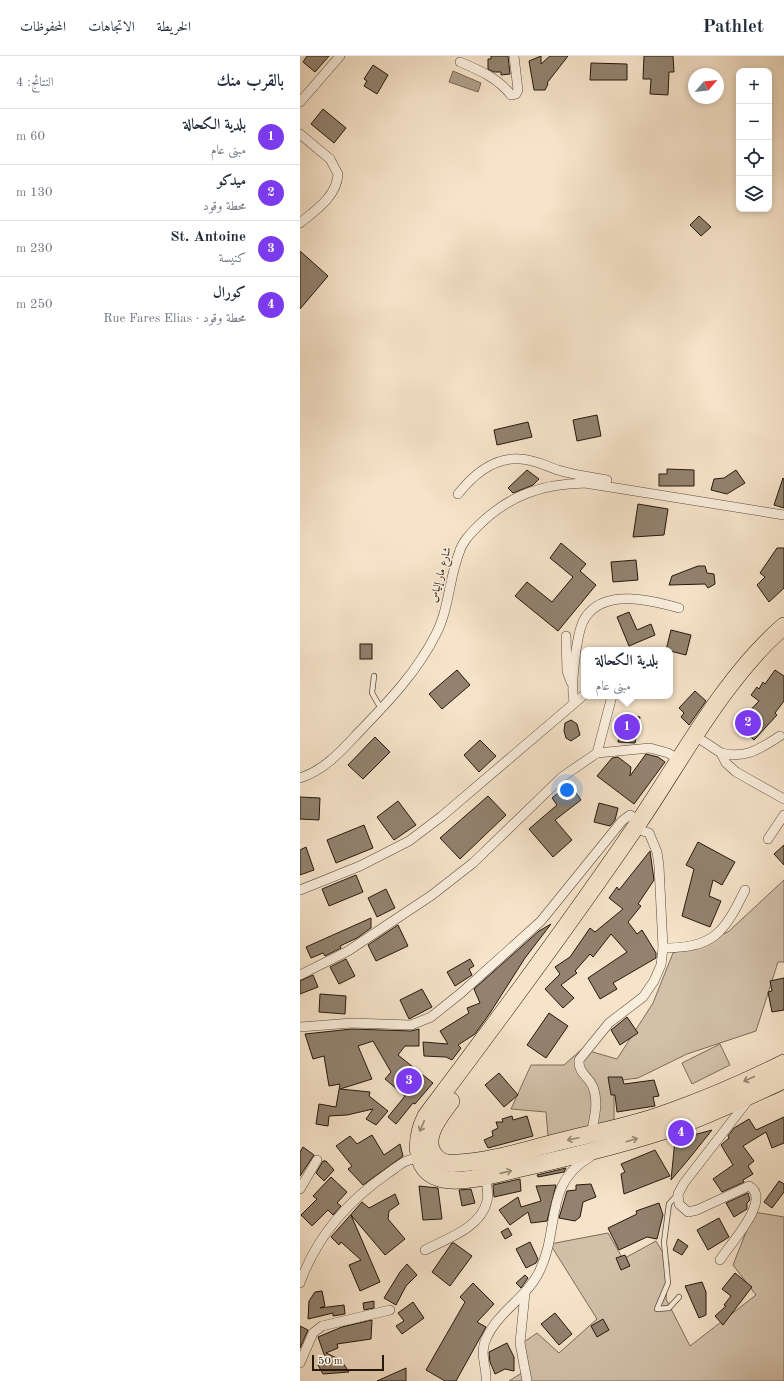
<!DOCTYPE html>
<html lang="ar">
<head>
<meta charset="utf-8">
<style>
  body { margin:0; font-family:"Old Standard TT",Amiri,serif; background:#f6f6f7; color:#1f2937; direction:rtl }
  .controls { position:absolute; right:12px; top:12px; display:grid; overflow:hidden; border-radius:8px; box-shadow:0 2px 6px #0003 }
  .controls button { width:36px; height:36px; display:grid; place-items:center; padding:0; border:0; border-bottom:1px solid #e0e1e3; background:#fff; color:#1f2937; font:20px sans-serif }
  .compass { position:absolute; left:388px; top:12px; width:36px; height:36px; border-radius:50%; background:#fff; box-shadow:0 2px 6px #0003; rotate:62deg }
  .scale { position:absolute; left:12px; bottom:10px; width:72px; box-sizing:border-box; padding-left:4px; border:2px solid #25180d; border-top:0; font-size:11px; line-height:14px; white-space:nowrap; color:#25180d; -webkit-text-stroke:3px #f9eddc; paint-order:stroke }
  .you { position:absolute; left:267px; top:734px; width:14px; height:14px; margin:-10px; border:3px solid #fff; border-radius:50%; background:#1a73e8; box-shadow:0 0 0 6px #1a73e833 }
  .badge { display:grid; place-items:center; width:26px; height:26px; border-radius:50%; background:#7c3aed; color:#fff; font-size:13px; font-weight:700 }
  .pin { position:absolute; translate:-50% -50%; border:2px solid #fff; box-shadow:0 1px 4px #0006 }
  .popup { position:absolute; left:281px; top:591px; width:92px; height:52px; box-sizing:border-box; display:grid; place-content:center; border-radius:8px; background:#fff; filter:drop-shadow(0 1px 3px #0005); font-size:13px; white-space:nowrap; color:#747a83 }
  .popup b { font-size:15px; color:#1f2937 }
  .popup::after { content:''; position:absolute; left:50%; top:100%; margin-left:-8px; border:8px solid transparent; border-top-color:#fff }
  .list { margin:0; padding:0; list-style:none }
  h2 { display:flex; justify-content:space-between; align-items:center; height:52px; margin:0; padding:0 16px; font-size:17px }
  h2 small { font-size:13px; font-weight:400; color:#747a83 }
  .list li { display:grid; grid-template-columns:26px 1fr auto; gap:12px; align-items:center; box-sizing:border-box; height:56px; padding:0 16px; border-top:1px solid #e0e1e3 }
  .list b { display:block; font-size:15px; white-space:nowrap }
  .list p { margin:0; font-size:13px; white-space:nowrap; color:#747a83 }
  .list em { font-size:13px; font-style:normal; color:#747a83 }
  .icon { flex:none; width:22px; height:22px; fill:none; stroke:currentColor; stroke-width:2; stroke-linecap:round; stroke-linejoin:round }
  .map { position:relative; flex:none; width:484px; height:1325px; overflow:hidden; direction:ltr }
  header { display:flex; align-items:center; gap:24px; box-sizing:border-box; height:56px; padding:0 20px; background:#fff; border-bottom:1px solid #e0e1e3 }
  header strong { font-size:19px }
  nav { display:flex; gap:22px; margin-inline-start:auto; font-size:14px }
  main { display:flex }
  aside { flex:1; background:#fff }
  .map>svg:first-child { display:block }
  .green { fill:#d2c0a9; stroke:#7c6c5b }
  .water { fill:#af9e89; stroke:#786857 }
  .building { fill:#92826f; stroke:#25180d }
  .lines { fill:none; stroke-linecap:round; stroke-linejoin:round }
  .service-casing { stroke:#594b3c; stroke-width:6 }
  .minor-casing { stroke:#594b3c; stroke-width:10 }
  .motorway-casing { stroke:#25180d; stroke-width:18 }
  .service { stroke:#f9eddc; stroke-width:4.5 }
  .minor { stroke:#f9eddc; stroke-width:9 }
  .motorway { stroke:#f6e3c9; stroke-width:17 }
  .oneway { stroke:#988874 }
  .labels { text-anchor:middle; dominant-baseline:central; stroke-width:3; stroke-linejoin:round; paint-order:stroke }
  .street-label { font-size:11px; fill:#25180d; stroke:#f9eddc }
</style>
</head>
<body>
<header>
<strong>Pathlet</strong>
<nav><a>الخريطة</a><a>الاتجاهات</a><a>المحفوظات</a></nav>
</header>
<main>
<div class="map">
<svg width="484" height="1325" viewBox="0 0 484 1325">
  <rect width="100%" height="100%" fill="#f6e3c9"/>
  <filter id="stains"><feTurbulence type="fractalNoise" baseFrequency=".005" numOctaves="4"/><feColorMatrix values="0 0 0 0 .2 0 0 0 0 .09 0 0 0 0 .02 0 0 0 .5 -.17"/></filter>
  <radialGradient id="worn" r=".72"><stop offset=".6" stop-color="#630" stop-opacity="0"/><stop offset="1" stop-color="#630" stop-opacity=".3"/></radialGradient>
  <g class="green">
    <polygon points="484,824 484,906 478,906 456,975 387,998 338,1022 314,1025 314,1073 249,1091 246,1056 211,1053 231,1009 264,1009 282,993 317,1003 353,947 373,897 428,876"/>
    <polygon points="420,988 430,1009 392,1028 382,1007"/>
    <polygon points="454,1156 484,1161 484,1325 209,1325 228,1313 224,1286 237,1277 259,1297 297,1263 250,1188 308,1177 323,1203 356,1185 369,1207 366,1243 390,1290 456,1239 433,1209"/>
  </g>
  <polygon class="water" points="153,15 181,27 178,36 149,26"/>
  <g class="building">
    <polygon points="7,0 29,0 15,16 3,6"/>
    <polygon points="191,0 208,0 210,18 201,19 201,16 194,16 188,13 188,3 191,3"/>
    <polygon points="241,0 241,8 250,0 268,0 247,27 248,28 245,34 234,34 229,5"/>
    <polygon points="344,0 373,0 374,16 369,16 368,39 350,38 351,23 343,23"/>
    <polygon points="291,7 327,8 327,24 290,24"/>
    <polygon points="73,9 88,19 77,38 64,30 67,25 64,23"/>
    <polygon points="23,53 46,72 34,87 11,68"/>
    <polygon points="399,160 411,171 401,180 390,169"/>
    <polygon points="0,195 28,220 0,253"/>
    <polygon points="297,359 301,380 277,385 273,364"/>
    <polygon points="228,366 232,381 197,389 194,374"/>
    <polygon points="367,413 394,414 394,430 359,430 359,418 367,418"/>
    <polygon points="227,414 239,423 233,429 213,437 208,432"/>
    <polygon points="436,414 445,427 427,438 411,434 414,423 424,422"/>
    <polygon points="483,422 484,423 484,452 474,449"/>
    <polygon points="338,448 368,453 364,479 333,481"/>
    <polygon points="261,487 286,508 280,515 296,529 258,575 215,540 227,526 252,546 273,521 250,502"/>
    <polygon points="477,492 484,492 484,532 469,546 457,529 465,521 460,517"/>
    <polygon points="336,504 338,524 313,526 311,506"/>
    <polygon points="398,510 405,510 407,517 414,518 415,528 408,532 405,528 369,529 372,520"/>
    <polygon points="329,556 337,574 351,568 355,579 329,590 317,561"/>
    <polygon points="371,574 391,579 386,599 366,594"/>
    <rect x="60" y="588" width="12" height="15"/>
    <polygon points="157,614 170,629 142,653 129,638"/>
    <polygon points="475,614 484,620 484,645 475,657 477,659 454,684 437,668 459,645 451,639 457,631 459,633 463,626 465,628"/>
    <polygon points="395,635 406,645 389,669 381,661 384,657 379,652"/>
    <polygon points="323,658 340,661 335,687 318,686"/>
    <polygon points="271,664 277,668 280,679 271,685 266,682 264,675 265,667"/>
    <polygon points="75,681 90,696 63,723 48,709"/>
    <polygon points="180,684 196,700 179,716 164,699"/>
    <polygon points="346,698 358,701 365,706 334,748 297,720 312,702 318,701 331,711 330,720"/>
    <polygon points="270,728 281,744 255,764 272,784 253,801 229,773 257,749 252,742"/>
    <polygon points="188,740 206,759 160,803 140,782"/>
    <polygon points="0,741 20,742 19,764 0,763"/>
    <polygon points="98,745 116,769 94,784 77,761"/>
    <polygon points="299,747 318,752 315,764 310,770 294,766"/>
    <polygon points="64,769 73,792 36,807 27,784"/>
    <polygon points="398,786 435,806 422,829 413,824 409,840 421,845 410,871 382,860 394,813 386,809"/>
    <polygon points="484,789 484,809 474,798"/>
    <polygon points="6,791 14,814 0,819 0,794"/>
    <polygon points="350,795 354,824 338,848 341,850 328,866 337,878 342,874 356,897 356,902 313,927 317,933 300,943 288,922 327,896 311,878 293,901 290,898 275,915 277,917 261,929 274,942 263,952 245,933 260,918 255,911 270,901 290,872 295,876 323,853 309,842 317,831 319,834"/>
    <polygon points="56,819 63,836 29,850 22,833"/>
    <polygon points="86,833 95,852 77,861 68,842"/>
    <polygon points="71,862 71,872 57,882 40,890 41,892 25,900 23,897 11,902 6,891"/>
    <polygon points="251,868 225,902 190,957 175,978 158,989 161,992 152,1004 146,1001 124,1000 123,986 148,988 140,975 169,957 167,952 180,947 174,933 239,875"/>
    <polygon points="98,869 108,890 76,905 68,889"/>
    <polygon points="46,903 55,920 39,928 30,911"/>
    <polygon points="170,903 174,910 169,913 172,919 155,930 147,916"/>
    <polygon points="13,919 18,931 0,938 0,925"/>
    <polygon points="484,922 484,954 472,956 468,936 472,935 470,925"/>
    <polygon points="122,933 132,951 109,963 100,944"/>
    <polygon points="20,938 46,940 45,958 19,956"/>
    <polygon points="249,957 268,970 246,1002 227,989"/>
    <polygon points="327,961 338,977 320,989 311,974"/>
    <polygon points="52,973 111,975 119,973 119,990 105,990 98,999 133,1027 115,1048 113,1047 96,1068 88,1061 105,1040 85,1023 91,1016 73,985 58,990 72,1023 40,1033 70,1036 69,1040 88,1055 76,1069 66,1063 73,1053 47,1059 29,1060 28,1070 16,1068 19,1048 36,1051 40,1028 29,1030 24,1000 13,1003 5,978"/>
    <polygon points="199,1017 218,1039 204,1051 185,1029"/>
    <polygon points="308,1021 322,1021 324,1028 354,1024 359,1040 353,1041 355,1050 317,1056 315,1039 311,1039"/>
    <polygon points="212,1060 213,1064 227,1060 233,1080 188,1092 184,1084 193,1080 192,1075 198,1072 196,1066 203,1066 202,1063"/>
    <polygon points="484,1061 484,1087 472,1092 466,1076 443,1090 454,1105 448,1110 453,1118 443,1124 444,1126 422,1136 413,1123 433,1109 421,1089 429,1082 428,1080 434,1072 449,1063 456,1074"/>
    <polygon points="412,1074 388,1104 371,1124 375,1084"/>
    <polygon points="72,1079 84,1099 100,1088 103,1100 63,1129 48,1113 52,1110 36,1090 50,1080 57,1088"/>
    <polygon points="3,1091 14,1099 0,1120 0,1096"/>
    <polygon points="355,1094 370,1120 324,1138 321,1118 325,1116 321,1108"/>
    <polygon points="23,1105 26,1105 34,1114 24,1125 16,1117"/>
    <polygon points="266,1112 264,1116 238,1121 237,1119"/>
    <polygon points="31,1121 47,1136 37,1147 41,1150 33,1159 28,1154 12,1170 1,1159 17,1143 13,1140"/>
    <polygon points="220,1123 221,1135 194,1141 193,1129"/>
    <polygon points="479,1125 484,1128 484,1136 472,1152 464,1146"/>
    <polygon points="291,1128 296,1141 283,1146 280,1161 275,1165 259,1162 267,1135 276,1134 276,1129"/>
    <polygon points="256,1129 247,1165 231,1167 228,1156 210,1169 199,1154 218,1141 221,1151 241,1145 236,1130"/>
    <polygon points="119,1130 138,1132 142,1163 123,1164"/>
    <polygon points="171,1133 175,1147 162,1150 159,1134"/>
    <polygon points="448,1137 450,1144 447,1147 447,1153 434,1161 426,1147"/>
    <polygon points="95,1138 99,1148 89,1155 88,1163 105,1183 85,1199 51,1159 80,1226 60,1235 49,1209 61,1204 41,1186 39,1189 31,1181 62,1146 69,1152"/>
    <polygon points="359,1147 363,1159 357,1183 347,1181 319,1194 308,1172 337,1158 336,1155"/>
    <polygon points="419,1162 429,1181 408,1194 397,1174"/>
    <polygon points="208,1172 212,1179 205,1183 201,1176"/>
    <polygon points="378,1183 388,1190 382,1199 373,1194"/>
    <polygon points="230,1186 238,1203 236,1207 226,1212 216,1193"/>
    <polygon points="152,1187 154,1187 172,1200 150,1230 132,1216"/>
    <polygon points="325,1199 330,1210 321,1214 316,1202"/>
    <polygon points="107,1208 117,1219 106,1230 96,1249 84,1242 100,1216"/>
    <polygon points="435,1217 452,1231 423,1269 415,1260 426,1250 424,1249 431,1240 422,1233"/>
    <polygon points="225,1219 228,1222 221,1232 216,1227"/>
    <polygon points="402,1226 406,1236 406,1259 399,1262 385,1230"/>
    <polygon points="173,1227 194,1248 177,1266 186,1271 156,1325 145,1325 126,1314 165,1246 160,1241"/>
    <polygon points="22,1235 25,1250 20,1252 44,1249 45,1258 33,1260 33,1257 8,1263 9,1245 15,1236"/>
    <polygon points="74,1245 74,1252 64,1254 63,1247"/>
    <polygon points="113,1246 124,1262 102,1278 96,1270 104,1265 98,1257"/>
    <polygon points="255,1257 272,1278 259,1289 241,1268"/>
    <polygon points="303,1263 309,1274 297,1281 291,1270"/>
    <polygon points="72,1264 71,1283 37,1288 38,1292 26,1297 41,1304 49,1316 23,1318 18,1309 26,1304 18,1281 42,1271"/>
    <polygon points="0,1270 8,1274 0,1292"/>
    <polygon points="207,1287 214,1301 214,1315 205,1313 195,1318 190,1306 189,1296"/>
    <polygon points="106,1312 106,1325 77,1325"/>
  </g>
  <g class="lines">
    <g class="service-casing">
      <g id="service">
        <polyline points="74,620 72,637 79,649 84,650"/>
        <polyline points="377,1139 369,1148 364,1186 368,1227 357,1253 369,1252 379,1241"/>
      </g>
    </g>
    <g class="minor-casing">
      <g id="minor">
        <path d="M160 6C179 14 198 22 211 39L216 38 218 34 214 0"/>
        <polyline points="0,46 40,0"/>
        <path d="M0 78 30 103 38 118C37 140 16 154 0 167"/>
        <path d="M158 438C173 419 194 401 220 403 233 403 246 410 258 414 274 419 291 421 307 424"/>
        <polyline points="266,580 267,615 271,626"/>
        <path d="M274 646C271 628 274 612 276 594 278 584 279 571 285 562 304 532 351 544 379 552"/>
        <polyline points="403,685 421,697 426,707 436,716 484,743"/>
        <polyline points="297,697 312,640"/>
        <path d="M421 697C447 703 459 693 480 680"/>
        <path d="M0 722C25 714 42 694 59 676 88 646 117 616 136 578 149 553 149 523 159 497 162 486 170 478 178 470 209 439 242 428 285 427L484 459"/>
        <polyline points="468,783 484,759"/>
        <polyline points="0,834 60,810 109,785 142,760 284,639"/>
        <path d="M363 892C414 892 424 877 445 834"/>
        <polyline points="0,919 48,895 132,839 173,807 262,721 297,697 350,692 368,697 378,703"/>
        <polyline points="0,971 52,967 111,969 131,961 161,937 241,865 322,765 330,759 340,765"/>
        <path d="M291 1079C294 1063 299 1047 293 1031 289 1021 278 1017 279 1004L309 967 343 941 354 925 361 909 363 892 359 810 357 796 349 777 343 775"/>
        <polyline points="0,1133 17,1104"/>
        <path d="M125 1194C146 1183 181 1172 187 1145 189 1138 186 1128 186 1120"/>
        <path d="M420 1204C429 1189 473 1143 449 1130L397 1154 388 1156 379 1148 378 1138 384 1127 449 1043"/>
        <path d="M0 1227C16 1182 48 1145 87 1118 99 1110 104 1103 120 1102"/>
        <polyline points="225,1237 220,1287 227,1325"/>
        <polyline points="0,1307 13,1277 22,1270 90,1254"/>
        <path d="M186 1325C187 1310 179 1298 186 1283 198 1255 228 1241 240 1214 260 1172 244 1127 290 1101"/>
      </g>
    </g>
    <g class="motorway-casing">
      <g id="motorway">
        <path d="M484 570C424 622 383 701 339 766 271 866 199 963 126 1060 116 1080 112 1113 139 1122 160 1129 196 1118 217 1113 271 1101 326 1088 378 1070 414 1057 449 1040 484 1024"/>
        <path d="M151 1045C141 1059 119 1084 136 1101 141 1107 151 1108 159 1107 194 1105 228 1093 262 1085 297 1076 333 1070 367 1057 407 1043 446 1026 484 1007"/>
      </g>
    </g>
    <use href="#service" class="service"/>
    <use href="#minor" class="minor"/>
    <use href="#motorway" class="motorway"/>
  </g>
  <defs><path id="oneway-shaft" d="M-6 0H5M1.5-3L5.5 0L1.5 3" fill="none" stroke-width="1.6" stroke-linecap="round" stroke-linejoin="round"/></defs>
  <g class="oneway">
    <use href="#oneway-shaft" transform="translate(449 1023) rotate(156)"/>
    <use href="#oneway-shaft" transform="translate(122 1070) rotate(113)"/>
    <use href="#oneway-shaft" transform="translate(273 1083) rotate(168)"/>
    <use href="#oneway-shaft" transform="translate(332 1084) rotate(-17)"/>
    <use href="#oneway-shaft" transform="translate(206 1116) rotate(-13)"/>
  </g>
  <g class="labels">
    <g class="street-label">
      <text transform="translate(141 519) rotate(-75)">شارع مار إلياس</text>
    </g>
  </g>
  <rect width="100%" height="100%" filter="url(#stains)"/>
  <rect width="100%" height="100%" fill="url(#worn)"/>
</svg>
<div class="controls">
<button>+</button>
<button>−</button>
<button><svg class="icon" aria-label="locate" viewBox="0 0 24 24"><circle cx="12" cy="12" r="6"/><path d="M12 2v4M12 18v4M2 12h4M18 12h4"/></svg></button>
<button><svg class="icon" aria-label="layers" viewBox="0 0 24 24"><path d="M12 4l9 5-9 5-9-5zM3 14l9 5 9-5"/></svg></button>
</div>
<svg class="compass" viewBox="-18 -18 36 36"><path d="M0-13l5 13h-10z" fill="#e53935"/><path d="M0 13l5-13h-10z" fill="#747a83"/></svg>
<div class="scale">50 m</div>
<div class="you"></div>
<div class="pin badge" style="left:327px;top:671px">1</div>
<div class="popup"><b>بلدية الكحالة</b>مبنى عام</div>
<div class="pin badge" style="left:448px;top:667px">2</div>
<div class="pin badge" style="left:109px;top:1025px">3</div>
<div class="pin badge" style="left:381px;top:1077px">4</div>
</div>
<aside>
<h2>بالقرب منك<small>النتائج: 4</small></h2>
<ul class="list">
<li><span class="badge">1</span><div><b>بلدية الكحالة</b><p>مبنى عام</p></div><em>60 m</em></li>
<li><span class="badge">2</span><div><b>ميدكو</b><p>محطة وقود</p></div><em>130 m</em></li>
<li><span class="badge">3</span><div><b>St. Antoine</b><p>كنيسة</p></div><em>230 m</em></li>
<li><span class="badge">4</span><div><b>كورال</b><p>محطة وقود · Rue Fares Elias</p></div><em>250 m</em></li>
</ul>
</aside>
</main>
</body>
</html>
